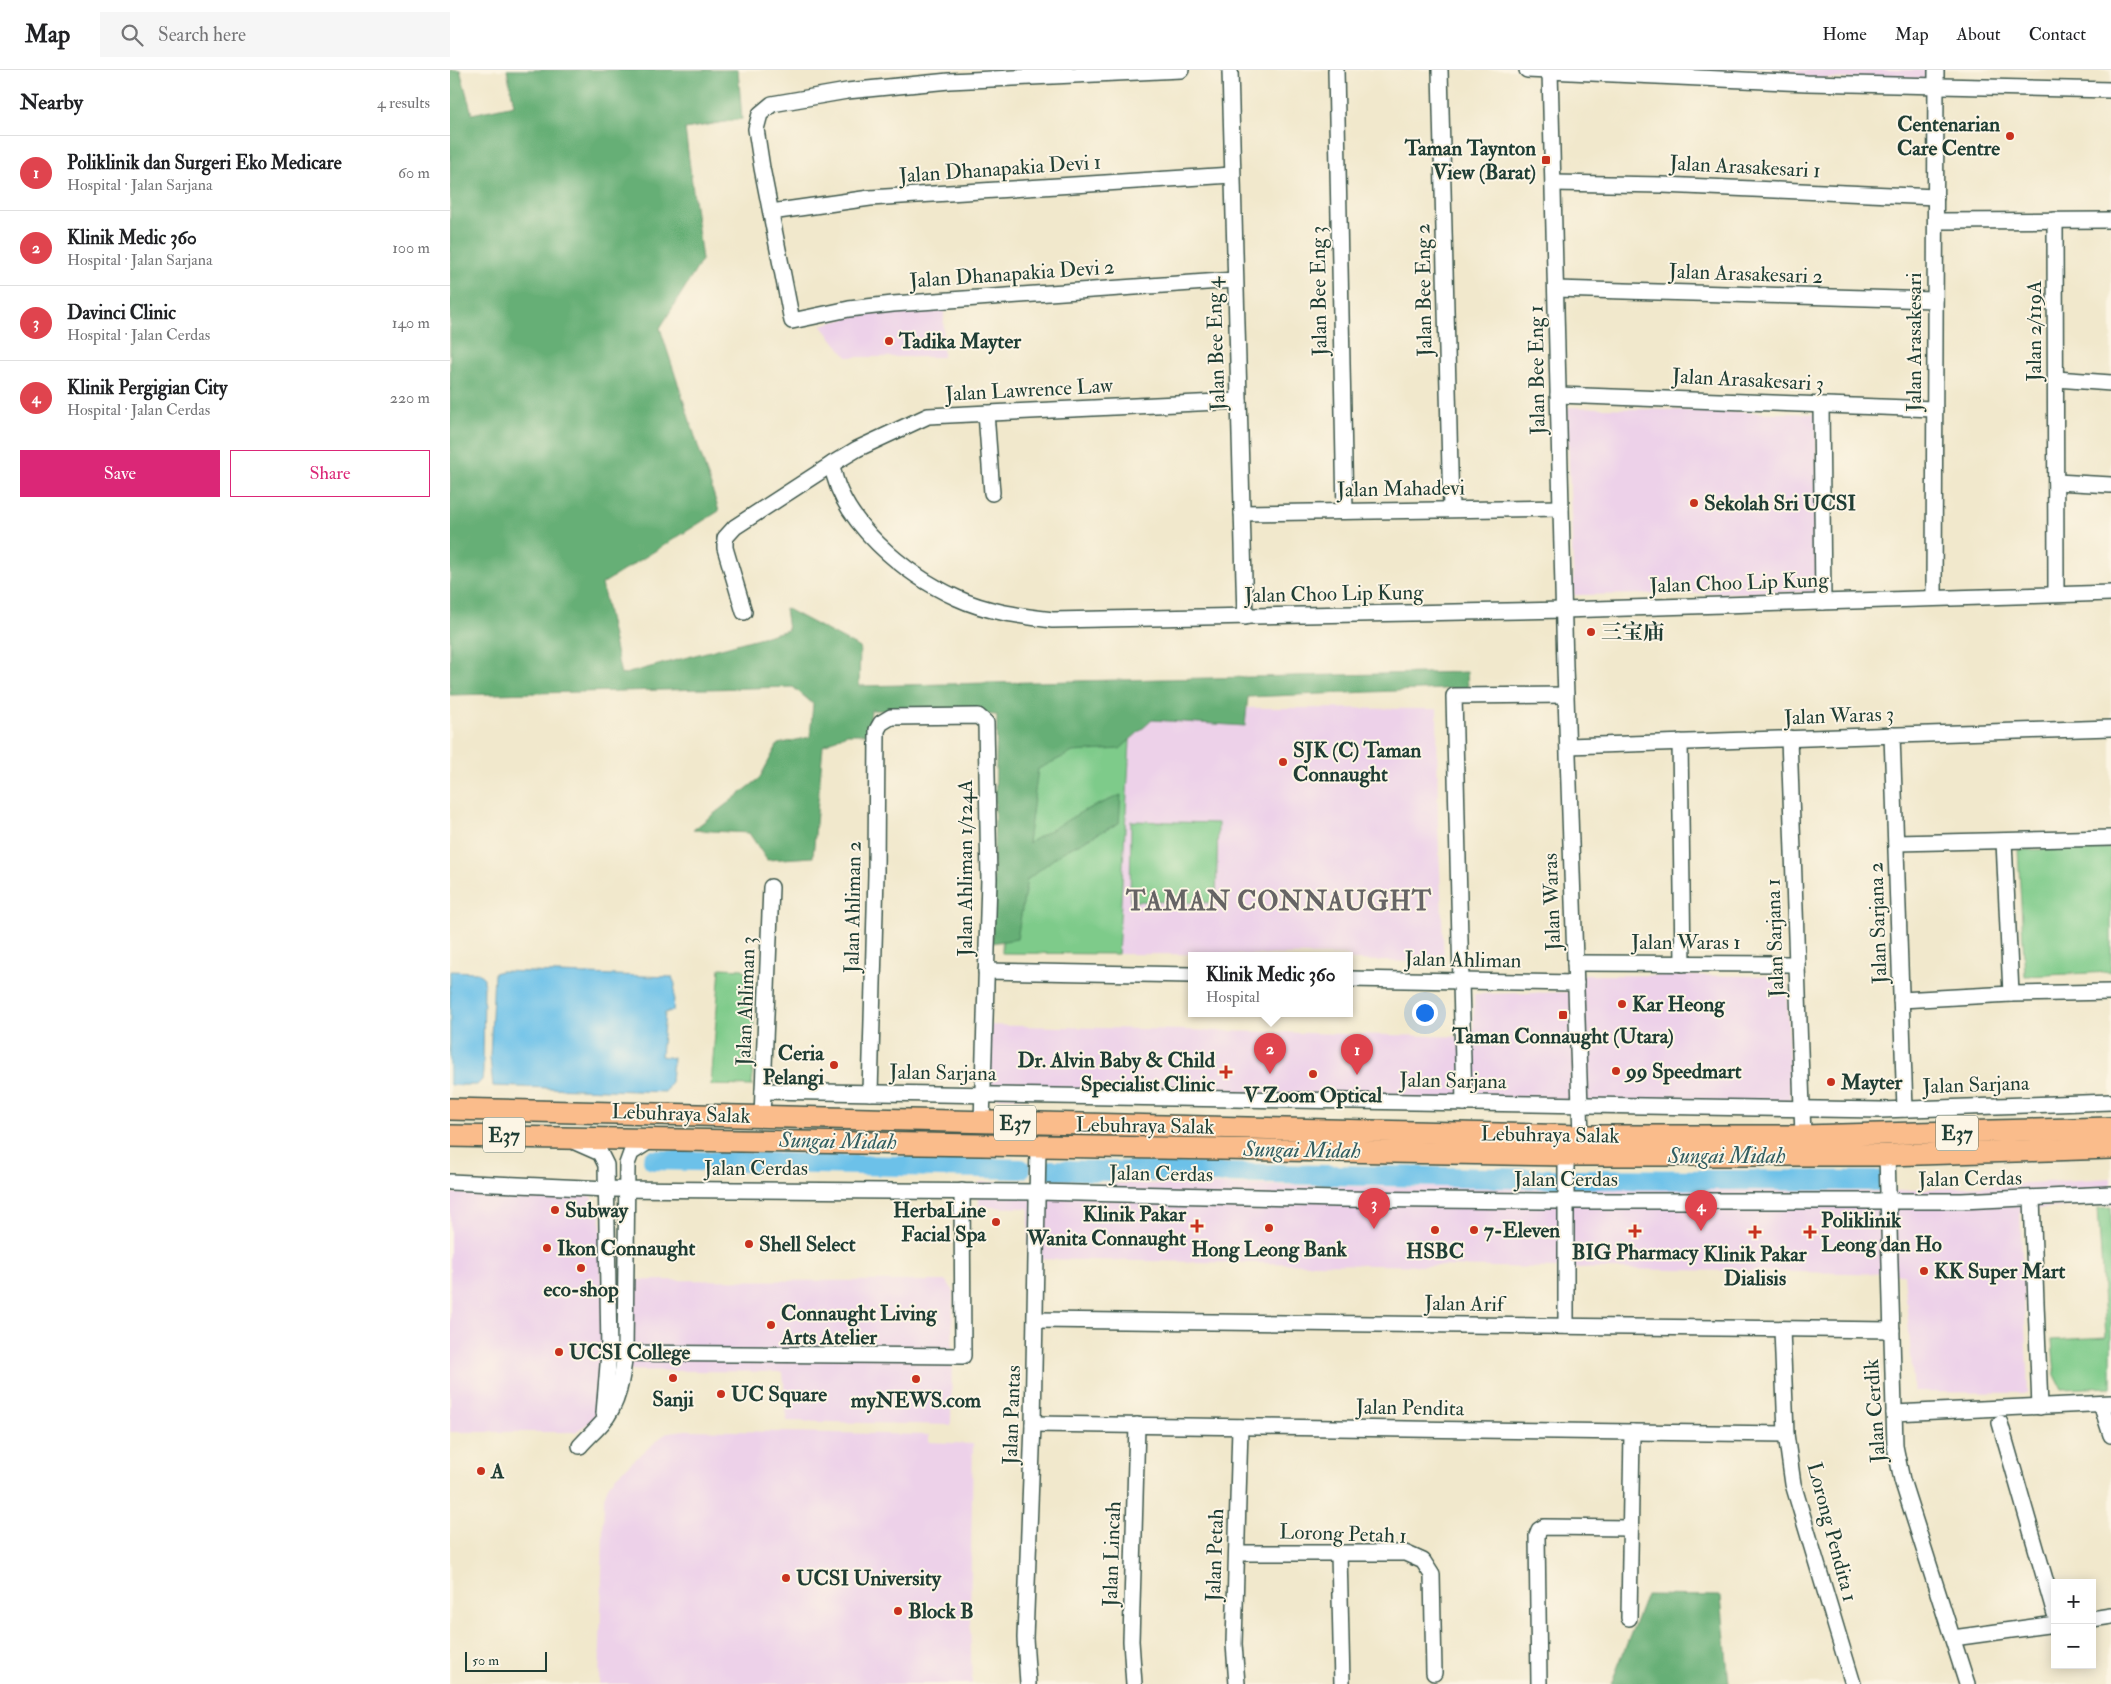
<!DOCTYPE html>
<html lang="en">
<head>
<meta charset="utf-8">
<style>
  body { margin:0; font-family:"IM FELL Double Pica","Noto Serif SC",serif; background:#f6f6f6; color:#202124 }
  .controls { position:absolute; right:15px; bottom:15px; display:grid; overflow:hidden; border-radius:0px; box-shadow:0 2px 12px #0003 }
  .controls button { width:45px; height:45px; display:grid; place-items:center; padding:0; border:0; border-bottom:1px solid #e0e0e0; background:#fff; color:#202124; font:25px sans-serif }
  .scale { position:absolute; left:15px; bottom:12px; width:82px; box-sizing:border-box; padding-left:5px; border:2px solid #1f3d34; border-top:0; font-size:14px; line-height:18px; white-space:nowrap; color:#1f3d34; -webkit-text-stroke:4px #fcf5e5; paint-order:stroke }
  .you { position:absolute; left:974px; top:942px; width:18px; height:18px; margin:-12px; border:4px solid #fff; border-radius:50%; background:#1a73e8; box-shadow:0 0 0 8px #1a73e833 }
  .badge { display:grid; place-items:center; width:32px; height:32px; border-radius:50%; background:#db2777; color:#fff; font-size:16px; font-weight:700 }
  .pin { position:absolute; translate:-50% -41px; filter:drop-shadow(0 1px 2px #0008) }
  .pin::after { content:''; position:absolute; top:26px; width:18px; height:15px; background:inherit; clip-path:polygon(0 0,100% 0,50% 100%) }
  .popup { position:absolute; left:738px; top:882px; width:165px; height:65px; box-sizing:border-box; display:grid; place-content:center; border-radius:0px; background:#fff; filter:drop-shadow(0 1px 4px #0005); font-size:16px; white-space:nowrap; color:#757577 }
  .popup b { font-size:19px; color:#202124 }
  .popup::after { content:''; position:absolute; left:50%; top:100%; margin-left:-10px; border:10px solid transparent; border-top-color:#fff }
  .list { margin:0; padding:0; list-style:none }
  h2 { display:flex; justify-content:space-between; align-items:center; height:65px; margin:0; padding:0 20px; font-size:21px }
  h2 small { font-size:16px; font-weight:400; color:#757577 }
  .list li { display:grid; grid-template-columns:32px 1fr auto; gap:15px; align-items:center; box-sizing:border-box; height:75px; padding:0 20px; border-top:1px solid #e0e0e0 }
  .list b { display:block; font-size:19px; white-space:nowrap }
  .list p { margin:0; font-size:16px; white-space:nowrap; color:#757577 }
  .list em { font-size:16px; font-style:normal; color:#757577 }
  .actions { display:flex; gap:10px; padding:15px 20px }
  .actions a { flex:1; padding:11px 0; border:1px solid #db2777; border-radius:0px; text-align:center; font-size:18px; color:#db2777 }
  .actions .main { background:#db2777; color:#fff }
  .icon { flex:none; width:28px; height:28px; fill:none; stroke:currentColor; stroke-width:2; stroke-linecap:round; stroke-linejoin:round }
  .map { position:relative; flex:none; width:1661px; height:1614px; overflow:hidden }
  header { display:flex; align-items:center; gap:30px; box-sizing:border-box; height:70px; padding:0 25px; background:#fff; border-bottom:1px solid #e0e0e0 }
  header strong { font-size:24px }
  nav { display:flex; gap:28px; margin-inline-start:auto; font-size:18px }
  .search { width:350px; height:45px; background:#f6f6f6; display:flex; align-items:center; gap:12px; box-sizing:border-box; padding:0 18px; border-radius:0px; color:#757577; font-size:19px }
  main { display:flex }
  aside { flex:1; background:#fff }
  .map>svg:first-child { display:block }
  .built { fill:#edd1e9 }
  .green { fill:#7ecb8a; stroke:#4e845f }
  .forest { fill:#66af76; stroke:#427655 }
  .water { fill:#6cc1e9; stroke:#467f8e }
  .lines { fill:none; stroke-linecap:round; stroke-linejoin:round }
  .river { stroke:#6cc1e9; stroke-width:20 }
  .minor-casing { stroke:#3e574b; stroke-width:18 }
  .highway-casing { stroke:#3e574b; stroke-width:24 }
  .minor { stroke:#fff; stroke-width:15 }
  .highway { stroke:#fabc8b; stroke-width:21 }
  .poi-dot { fill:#c8321e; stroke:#fcf5e5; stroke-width:2 }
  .labels { text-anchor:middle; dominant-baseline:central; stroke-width:4; stroke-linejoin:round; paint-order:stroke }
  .shield { fill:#fcf5e5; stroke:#617469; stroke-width:1 }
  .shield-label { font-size:20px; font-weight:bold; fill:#1f3d34 }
  .poi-label { font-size:21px; font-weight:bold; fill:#1f3d34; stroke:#fcf5e5; text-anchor:start }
  .street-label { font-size:21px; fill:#1f3d34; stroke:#fcf5e5 }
  .water-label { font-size:22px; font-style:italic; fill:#325e61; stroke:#fcf5e5 }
  .district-label { font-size:26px; font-weight:bold; letter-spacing:1px; fill:#666465; stroke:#fcf5e5 }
</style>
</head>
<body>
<header>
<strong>Map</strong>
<div class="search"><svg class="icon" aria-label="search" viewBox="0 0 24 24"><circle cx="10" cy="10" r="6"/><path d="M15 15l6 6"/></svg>Search here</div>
<nav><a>Home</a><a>Map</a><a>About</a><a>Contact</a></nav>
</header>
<main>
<aside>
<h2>Nearby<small>4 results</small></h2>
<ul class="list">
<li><span class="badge" style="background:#e0444e">1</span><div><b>Poliklinik dan Surgeri Eko Medicare</b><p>Hospital · Jalan Sarjana</p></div><em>60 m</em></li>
<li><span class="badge" style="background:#e0444e">2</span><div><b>Klinik Medic 360</b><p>Hospital · Jalan Sarjana</p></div><em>100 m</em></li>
<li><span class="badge" style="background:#e0444e">3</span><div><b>Davinci Clinic</b><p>Hospital · Jalan Cerdas</p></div><em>140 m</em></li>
<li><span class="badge" style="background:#e0444e">4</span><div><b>Klinik Pergigian City</b><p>Hospital · Jalan Cerdas</p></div><em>220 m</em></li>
</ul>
<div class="actions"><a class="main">Save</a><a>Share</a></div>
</aside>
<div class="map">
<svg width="1661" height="1614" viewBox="0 0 1661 1614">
  <rect width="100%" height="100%" fill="#fcf5e5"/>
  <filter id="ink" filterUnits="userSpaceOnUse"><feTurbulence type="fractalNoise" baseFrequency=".02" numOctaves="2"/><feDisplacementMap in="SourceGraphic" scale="10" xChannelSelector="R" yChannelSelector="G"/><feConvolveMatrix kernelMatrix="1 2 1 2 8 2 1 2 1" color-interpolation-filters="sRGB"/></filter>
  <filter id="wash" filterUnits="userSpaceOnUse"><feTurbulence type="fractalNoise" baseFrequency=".0096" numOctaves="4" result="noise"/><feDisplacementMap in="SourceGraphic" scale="20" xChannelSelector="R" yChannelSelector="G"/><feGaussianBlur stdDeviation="1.12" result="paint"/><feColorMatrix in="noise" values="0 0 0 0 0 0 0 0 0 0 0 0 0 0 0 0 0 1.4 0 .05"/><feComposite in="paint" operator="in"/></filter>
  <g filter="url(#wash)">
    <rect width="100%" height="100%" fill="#f1e8cc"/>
    <g class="built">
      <polygon points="1157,0 1482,0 1482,12"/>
      <polygon points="494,239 493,287 397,287 371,255 410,245 455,240"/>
      <polygon points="1117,337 1366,344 1368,522 1124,525"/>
      <polygon points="682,637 987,639 988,753 994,893 899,890 899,885 668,884"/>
      <polygon points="1131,905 1337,906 1340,1034 528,1027 532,955 1023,967 1024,924 1131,922"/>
      <polygon points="1661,1108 1661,1134 1570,1140 1578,1323 1464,1322 1454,1204 578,1189 579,1138 529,1137 529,1112 1430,1122"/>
      <polygon points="0,1123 139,1125 151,1139 151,1210 496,1211 503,1220 501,1355 337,1351 333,1302 155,1300 145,1349 125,1362 0,1362"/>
      <polygon points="236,1360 479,1365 479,1372 523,1374 520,1549 522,1614 149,1614 154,1427 159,1414 167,1405 211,1367 219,1362"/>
    </g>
    <g class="green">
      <polygon points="682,637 668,884 552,883 558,651"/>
      <polygon points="681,751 768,753 766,833 680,831"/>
      <polygon points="1661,778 1661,902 1575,906 1568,780"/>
      <polygon points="270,898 293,899 305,914 302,1016 261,1015"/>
      <polygon points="1661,1137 1661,1317 1612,1319 1605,1305 1602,1270 1656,1267 1648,1138"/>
    </g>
    <g class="forest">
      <polygon points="0,0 10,0 22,44 64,35 57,0 288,0 292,49 235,59 252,190 210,258 269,441 152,514 171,605 338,560 335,538 410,578 409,616 1017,602 1018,618 798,627 795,656 702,650 670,679 623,682 588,699 578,773 633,741 671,725 669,753 611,783 577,810 567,869 542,873 547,645 421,640 419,664 396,664 373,676 363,787 317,790 299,763 243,760 309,709 328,674 360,667 363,634 343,617 0,625"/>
      <polygon points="1196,1525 1271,1526 1279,1614 1161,1614"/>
    </g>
    <g class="water">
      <polygon points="0,901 27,902 34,908 33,1002 32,1010 27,1015 0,1015"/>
      <polygon points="51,901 222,907 225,914 223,941 215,943 211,986 223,988 221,1012 215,1022 43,1016 40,988 44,903"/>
    </g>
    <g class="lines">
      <g class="river">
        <polyline points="203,1090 571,1099"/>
        <polyline points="601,1100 1103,1109"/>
        <polyline points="1127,1109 1428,1111"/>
      </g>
    </g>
  </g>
  <g filter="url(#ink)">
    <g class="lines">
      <g class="minor-casing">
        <g id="minor">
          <polyline points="731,0 499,11 397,21 322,34 310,44 306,59 312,98 342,251 399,239 443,234 785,210"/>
          <polyline points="780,0 795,547"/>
          <polyline points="886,0 895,441"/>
          <polyline points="990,0 1001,439"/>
          <polyline points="1077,0 1357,13 1661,20"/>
          <polyline points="1100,1 1115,597 1131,1066"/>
          <polyline points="1103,113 1213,115 1486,127"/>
          <polyline points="321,142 420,128 782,105"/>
          <polyline points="1605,150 1606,524"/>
          <polyline points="1486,151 1661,150"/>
          <polyline points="1106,219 1485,230"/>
          <polyline points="1606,309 1661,313"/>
          <polyline points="1108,325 1485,339"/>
          <polyline points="1371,335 1373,532"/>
          <polyline points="536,343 542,423"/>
          <polyline points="382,394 407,379 478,346 789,331"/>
          <polyline points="1606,412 1661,415"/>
          <polyline points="792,443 1111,438"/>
          <polyline points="1484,528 1486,0"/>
          <path d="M294 542 275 478V468L285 457 382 394C390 452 456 505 507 528 537 542 571 546 603 550L1114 540 1661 523"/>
          <polyline points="1442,665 1455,1039"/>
          <polyline points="1339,668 1353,1066"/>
          <polyline points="1230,672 1233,894"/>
          <polyline points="1118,676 1661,658"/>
          <polyline points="1554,771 1561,924"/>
          <polyline points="1446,773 1661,768"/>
          <polyline points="1125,893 1347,894"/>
          <polyline points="536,901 741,905"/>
          <polyline points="899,909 1126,913"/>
          <polyline points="1451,930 1561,924 1661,922"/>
          <polyline points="313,1021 1431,1040 1661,1032"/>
          <polyline points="420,1023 426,804 427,660 431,653 441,647 528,646 536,653 539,809 532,1053"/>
          <polyline points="1014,1033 1004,626 1116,625"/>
          <polyline points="312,1047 321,817"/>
          <polyline points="125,1072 150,1083 156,1095 159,1283 154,1343"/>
          <polyline points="1116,1085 1116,1256"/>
          <polyline points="1437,1085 1445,1376 1452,1410 1517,1614"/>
          <polyline points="0,1112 158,1119 587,1122 887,1129 1092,1131 1512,1131 1661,1124"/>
          <polyline points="1582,1129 1590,1337"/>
          <polyline points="586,1250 1442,1260"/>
          <polyline points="1332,1259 1336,1364 1343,1414 1403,1614"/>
          <polyline points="159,1283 513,1286 512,1121"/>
          <polyline points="1651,1334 1661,1365"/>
          <polyline points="1444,1343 1661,1333"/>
          <polyline points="1550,1353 1605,1544"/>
          <polyline points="583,1354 1336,1364"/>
          <path d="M130 1376C137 1368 145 1361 152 1353 169 1334 172 1308 175 1283L177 1094 181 1083 203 1069"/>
          <polyline points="787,1483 955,1483 973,1491 982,1505 984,1603"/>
          <polyline points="889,1483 892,1614"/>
          <polyline points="1179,1548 1182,1362"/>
          <polyline points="1642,1549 1661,1546"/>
          <polyline points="1503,1568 1605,1554"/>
          <polyline points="578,1614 575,1568 583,1354 588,1076"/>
          <polyline points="684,1614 681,1571 687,1355"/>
          <polyline points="787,1614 784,1574 790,1357"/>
          <polyline points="1089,1614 1087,1465 1089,1460 1094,1457 1180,1458"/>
        </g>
      </g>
      <g class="highway-casing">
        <g id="highway">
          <polyline points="0,1039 1131,1066 1353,1066 1661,1058"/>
          <polyline points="0,1066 1116,1085 1437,1085 1661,1078"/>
        </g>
      </g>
      <use href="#minor" class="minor"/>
      <use href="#highway" class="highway"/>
    </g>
  </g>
  <g class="poi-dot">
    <circle cx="1560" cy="66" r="5"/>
    <rect x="1091" y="85" width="10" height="10" rx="2.5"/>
    <circle cx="439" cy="271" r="5"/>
    <circle cx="1244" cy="433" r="5"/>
    <circle cx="1141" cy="562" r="5"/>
    <circle cx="833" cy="692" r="5"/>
    <circle cx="1172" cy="934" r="5"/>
    <rect x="1108" y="940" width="10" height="10" rx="2.5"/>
    <circle cx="384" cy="995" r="5"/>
    <circle cx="1166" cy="1001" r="5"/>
    <path d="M773.5 994.5h5v5h5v5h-5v5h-5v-5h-5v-5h5z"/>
    <circle cx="863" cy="1004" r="5"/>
    <circle cx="1381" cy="1012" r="5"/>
    <circle cx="105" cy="1140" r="5"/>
    <circle cx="546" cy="1152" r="5"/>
    <path d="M744.5 1148.5h5v5h5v5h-5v5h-5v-5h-5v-5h5z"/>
    <circle cx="819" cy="1158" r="5"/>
    <circle cx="985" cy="1160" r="5"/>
    <circle cx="1024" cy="1160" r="5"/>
    <path d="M1182.5 1153.5h5v5h5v5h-5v5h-5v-5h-5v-5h5z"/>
    <path d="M1302.5 1154.5h5v5h5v5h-5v5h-5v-5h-5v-5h5z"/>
    <path d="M1357.5 1154.5h5v5h5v5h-5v5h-5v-5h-5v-5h5z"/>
    <circle cx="299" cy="1174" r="5"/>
    <circle cx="97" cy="1178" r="5"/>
    <circle cx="131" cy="1198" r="5"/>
    <circle cx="1474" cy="1201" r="5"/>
    <circle cx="321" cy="1255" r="5"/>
    <circle cx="109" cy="1282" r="5"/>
    <circle cx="223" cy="1308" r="5"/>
    <circle cx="466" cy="1309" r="5"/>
    <circle cx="271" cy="1324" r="5"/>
    <circle cx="31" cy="1401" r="5"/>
    <circle cx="336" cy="1508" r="5"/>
    <circle cx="448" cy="1541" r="5"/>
  </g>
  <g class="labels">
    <g class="shield">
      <rect x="544" y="1035.5" width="42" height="35" rx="4"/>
      <rect x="1486" y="1045.5" width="42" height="35" rx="4"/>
      <rect x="33" y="1047.5" width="42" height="35" rx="4"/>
    </g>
    <g class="shield-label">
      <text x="565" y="1053">E37</text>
      <text x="1507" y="1063">E37</text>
      <text x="54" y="1065">E37</text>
    </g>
    <g class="poi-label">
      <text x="1550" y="54" text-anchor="end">Centenarian<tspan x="1550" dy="24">Care Centre</tspan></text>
      <text x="1086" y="78" text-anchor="end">Taman Taynton<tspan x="1086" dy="24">View (Barat)</tspan></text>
      <text x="449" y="271">Tadika Mayter</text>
      <text x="1254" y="433">Sekolah Sri UCSI</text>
      <text x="1151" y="562">三宝庙</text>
      <text x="843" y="680">SJK (C) Taman<tspan x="843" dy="24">Connaught</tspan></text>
      <text x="1182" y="934">Kar Heong</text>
      <text x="1113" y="966" text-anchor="middle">Taman Connaught (Utara)</text>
      <text x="374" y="983" text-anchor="end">Ceria<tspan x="374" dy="24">Pelangi</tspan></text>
      <text x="765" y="990" text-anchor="end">Dr. Alvin Baby &amp; Child<tspan x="765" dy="24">Specialist Clinic</tspan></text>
      <text x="1176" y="1001">99 Speedmart</text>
      <text x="1391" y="1012">Mayter</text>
      <text x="863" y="1025" text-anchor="middle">V Zoom Optical</text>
      <text x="115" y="1140">Subway</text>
      <text x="536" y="1140" text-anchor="end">HerbaLine<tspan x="536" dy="24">Facial Spa</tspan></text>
      <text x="736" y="1144" text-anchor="end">Klinik Pakar<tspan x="736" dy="24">Wanita Connaught</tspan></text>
      <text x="1371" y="1150">Poliklinik<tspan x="1371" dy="24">Leong dan Ho</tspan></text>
      <text x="1034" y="1160">7-Eleven</text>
      <text x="309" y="1174">Shell Select</text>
      <text x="107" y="1178">Ikon Connaught</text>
      <text x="819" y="1179" text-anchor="middle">Hong Leong Bank</text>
      <text x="985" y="1181" text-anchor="middle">HSBC</text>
      <text x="1185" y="1182" text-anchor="middle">BIG Pharmacy</text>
      <text x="1305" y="1184" text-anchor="middle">Klinik Pakar<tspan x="1305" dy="24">Dialisis</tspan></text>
      <text x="1484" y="1201">KK Super Mart</text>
      <text x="131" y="1219" text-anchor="middle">eco-shop</text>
      <text x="331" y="1243">Connaught Living<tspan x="331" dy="24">Arts Atelier</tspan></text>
      <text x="119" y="1282">UCSI College</text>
      <text x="281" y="1324">UC Square</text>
      <text x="223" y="1329" text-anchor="middle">Sanji</text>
      <text x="466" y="1330" text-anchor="middle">myNEWS.com</text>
      <text x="41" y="1401">A</text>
      <text x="346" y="1508">UCSI University</text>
      <text x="458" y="1541">Block B</text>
    </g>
    <g class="street-label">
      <text transform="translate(1295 97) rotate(3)">Jalan Arasakesari 1</text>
      <text transform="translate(550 99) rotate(-4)">Jalan Dhanapakia Devi 1</text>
      <text transform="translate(562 204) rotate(-4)">Jalan Dhanapakia Devi 2</text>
      <text transform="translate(1296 204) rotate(2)">Jalan Arasakesari 2</text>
      <text transform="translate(974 220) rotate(-91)">Jalan Bee Eng 2</text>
      <text transform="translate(869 221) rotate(-91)">Jalan Bee Eng 3</text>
      <text transform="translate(1584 261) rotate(-90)">Jalan 2/119A</text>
      <text transform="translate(1464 272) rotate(-90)">Jalan Arasakesari</text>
      <text transform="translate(766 274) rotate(-92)">Jalan Bee Eng 4</text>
      <text transform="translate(1087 300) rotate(-91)">Jalan Bee Eng 1</text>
      <text transform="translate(1298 310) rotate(3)">Jalan Arasakesari 3</text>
      <text transform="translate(579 320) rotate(-3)">Jalan Lawrence Law</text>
      <text transform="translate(951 419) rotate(-1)">Jalan Mahadevi</text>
      <text transform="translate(1289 513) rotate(-2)">Jalan Choo Lip Kung</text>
      <text transform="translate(884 524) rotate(-1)">Jalan Choo Lip Kung</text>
      <text transform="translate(1389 646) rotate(-2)">Jalan Waras 3</text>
      <text transform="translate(515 798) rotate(-90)">Jalan Ahliman 1/124A</text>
      <text transform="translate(1102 832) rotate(-92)">Jalan Waras</text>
      <text transform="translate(403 837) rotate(-89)">Jalan Ahliman 2</text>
      <text transform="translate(1428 853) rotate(-92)">Jalan Sarjana 2</text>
      <text transform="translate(1325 868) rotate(-92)">Jalan Sarjana 1</text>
      <text x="1236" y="872">Jalan Waras 1</text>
      <text transform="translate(1013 890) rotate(1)">Jalan Ahliman</text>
      <text transform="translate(296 931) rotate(-88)">Jalan Ahliman 3</text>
      <text transform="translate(493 1003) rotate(1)">Jalan Sarjana</text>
      <text transform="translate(1003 1011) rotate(1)">Jalan Sarjana</text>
      <text transform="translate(1526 1015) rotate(-2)">Jalan Sarjana</text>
      <text transform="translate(231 1044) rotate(2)">Lebuhraya Salak</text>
      <text transform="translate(695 1056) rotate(1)">Lebuhraya Salak</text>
      <text transform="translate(1100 1065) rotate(1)">Lebuhraya Salak</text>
      <text x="306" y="1098">Jalan Cerdas</text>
      <text transform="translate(711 1104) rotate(1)">Jalan Cerdas</text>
      <text x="1116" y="1109">Jalan Cerdas</text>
      <text transform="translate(1520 1109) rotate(-1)">Jalan Cerdas</text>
      <text transform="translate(1014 1234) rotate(1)">Jalan Arif</text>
      <text transform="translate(960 1338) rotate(1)">Jalan Pendita</text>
      <text transform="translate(1425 1341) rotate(-94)">Jalan Cerdik</text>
      <text transform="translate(562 1345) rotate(-88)">Jalan Pantas</text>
      <text transform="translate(1382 1462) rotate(75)">Lorong Pendita 1</text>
      <text transform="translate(893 1464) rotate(2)">Lorong Petah 1</text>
      <text transform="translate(662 1484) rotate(-88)">Jalan Lincah</text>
      <text transform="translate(765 1485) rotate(-88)">Jalan Petah</text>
    </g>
    <g class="water-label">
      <text transform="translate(388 1071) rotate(1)">Sungai Midah</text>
      <text transform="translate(852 1080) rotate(1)">Sungai Midah</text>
      <text x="1277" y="1086">Sungai Midah</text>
    </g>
    <g class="district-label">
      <text x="829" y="832">TAMAN CONNAUGHT</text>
    </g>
  </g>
</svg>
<div class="controls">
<button>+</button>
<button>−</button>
</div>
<div class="scale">50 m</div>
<div class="you"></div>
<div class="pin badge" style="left:907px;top:1005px;background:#e0444e">1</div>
<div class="pin badge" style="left:820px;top:1004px;background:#e0444e">2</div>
<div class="popup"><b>Klinik Medic 360</b>Hospital</div>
<div class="pin badge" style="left:924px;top:1159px;background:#e0444e">3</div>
<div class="pin badge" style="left:1251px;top:1161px;background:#e0444e">4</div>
</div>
</main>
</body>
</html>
